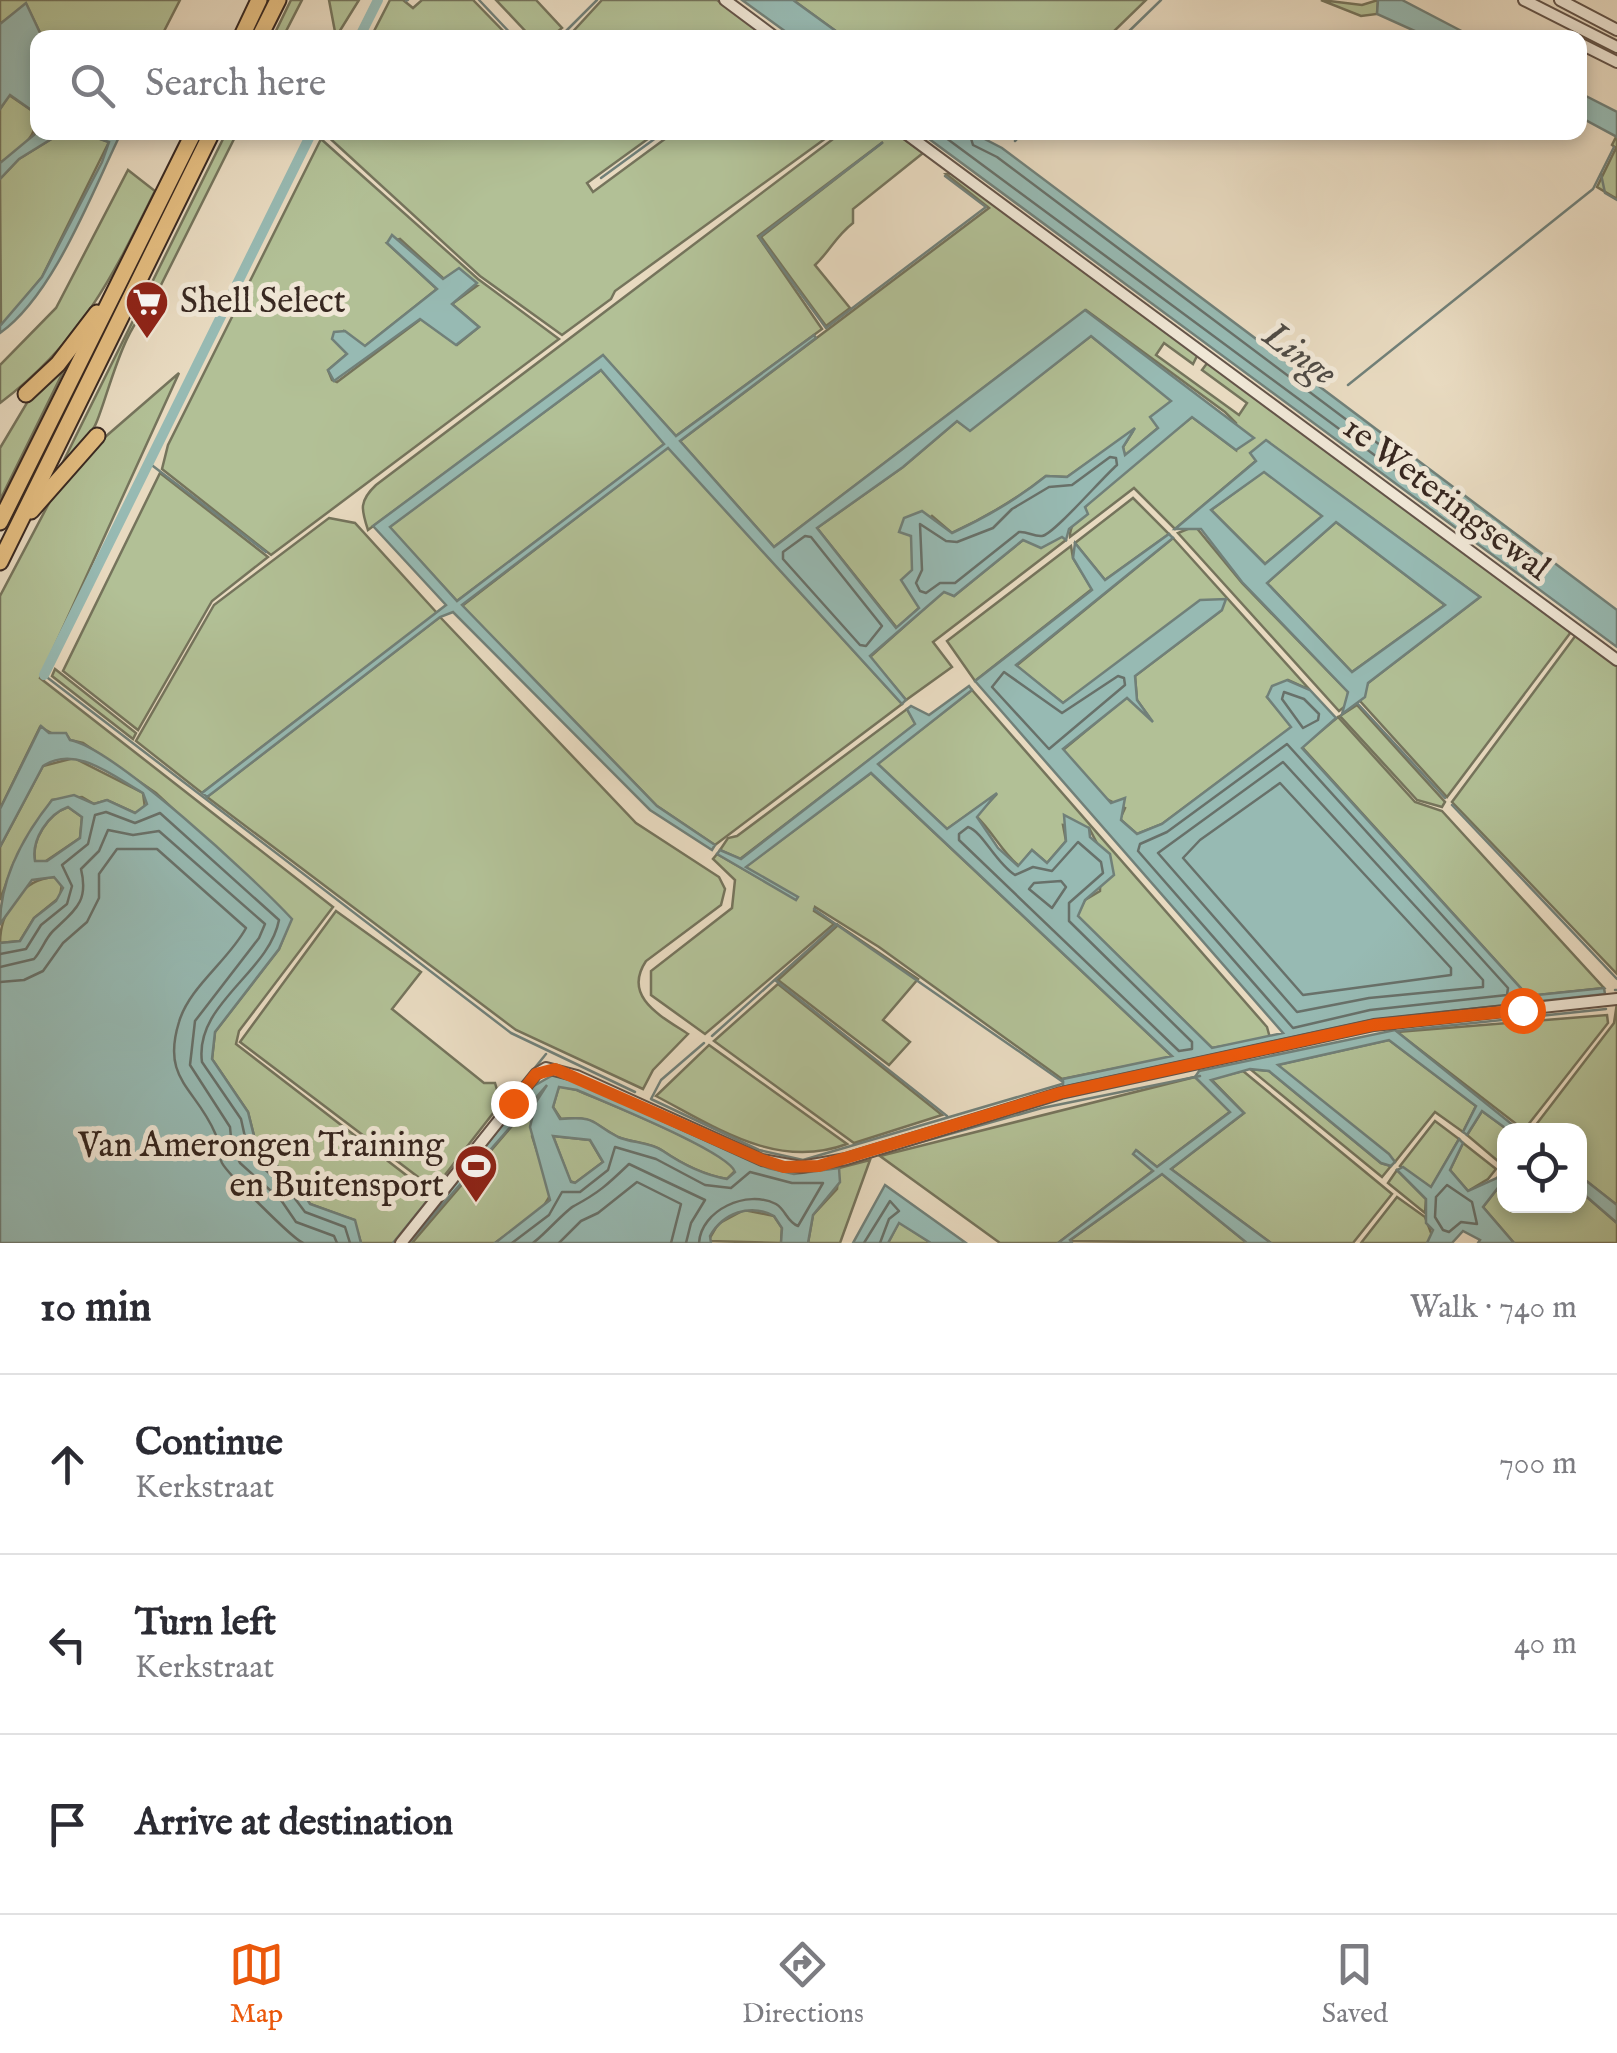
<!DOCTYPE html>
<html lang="en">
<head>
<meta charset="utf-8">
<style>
  body { margin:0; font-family:"IM FELL English",serif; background:#f7f7f7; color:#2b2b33 }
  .controls { position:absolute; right:30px; bottom:30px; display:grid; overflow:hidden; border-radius:20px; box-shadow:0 5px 15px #0003 }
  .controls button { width:90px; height:90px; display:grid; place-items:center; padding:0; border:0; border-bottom:2px solid #e1e1e2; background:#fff; color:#2b2b33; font:50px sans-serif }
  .stop { position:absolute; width:30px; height:30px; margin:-22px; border:8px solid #ea580c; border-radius:50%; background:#fff }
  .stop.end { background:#ea580c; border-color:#fff; box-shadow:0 2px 10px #0008 }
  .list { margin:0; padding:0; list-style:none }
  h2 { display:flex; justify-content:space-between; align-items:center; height:130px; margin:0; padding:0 40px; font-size:42px }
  h2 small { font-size:32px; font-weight:400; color:#7c7c81 }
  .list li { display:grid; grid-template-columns:65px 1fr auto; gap:30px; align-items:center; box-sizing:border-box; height:180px; padding:0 40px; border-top:2px solid #e1e1e2 }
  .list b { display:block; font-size:38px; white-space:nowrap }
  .list p { margin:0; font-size:32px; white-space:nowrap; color:#7c7c81 }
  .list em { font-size:32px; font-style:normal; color:#7c7c81 }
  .icon { flex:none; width:55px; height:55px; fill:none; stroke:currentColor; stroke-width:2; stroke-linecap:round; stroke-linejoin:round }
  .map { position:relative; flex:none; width:1617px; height:1243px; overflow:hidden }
  .search { position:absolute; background:#fff; box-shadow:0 5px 15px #0003; left:30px; right:30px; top:30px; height:110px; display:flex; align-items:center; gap:25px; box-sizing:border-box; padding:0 35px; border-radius:20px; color:#7c7c81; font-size:38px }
  .sheet { height:670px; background:#fff }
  nav { display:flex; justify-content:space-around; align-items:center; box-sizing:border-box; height:140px; border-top:2px solid #e1e1e2; background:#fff; font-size:28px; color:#7c7c81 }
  nav a { display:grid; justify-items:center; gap:5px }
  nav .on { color:#ea580c }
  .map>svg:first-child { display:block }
  .green { fill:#b2c096; stroke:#75745c; stroke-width:2.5; fill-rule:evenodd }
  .water { fill:#97bab3; stroke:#718079; stroke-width:2.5; fill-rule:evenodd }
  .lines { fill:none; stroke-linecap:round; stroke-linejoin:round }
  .shore { stroke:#68716a; stroke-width:2.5 }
  .stream { stroke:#718079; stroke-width:2.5 }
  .canal { stroke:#97bab3; stroke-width:10 }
  .minor-casing { stroke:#645449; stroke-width:14 }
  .highway-casing { stroke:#382821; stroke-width:19 }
  .minor { stroke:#f0e7d6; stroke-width:10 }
  .highway { stroke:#e4bd80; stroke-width:15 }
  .route { stroke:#ea580c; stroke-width:12 }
  .labels { text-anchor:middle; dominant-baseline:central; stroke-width:10; stroke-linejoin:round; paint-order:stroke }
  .poi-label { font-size:35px; fill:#382821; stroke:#f0e7d6; text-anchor:start }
  .street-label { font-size:35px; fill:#382821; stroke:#f0e7d6 }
  .water-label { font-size:38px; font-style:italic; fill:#504c46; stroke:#f0e7d6 }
</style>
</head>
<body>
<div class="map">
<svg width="1617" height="1243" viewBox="0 0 1617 1243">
  <rect width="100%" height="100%" fill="#e8dac0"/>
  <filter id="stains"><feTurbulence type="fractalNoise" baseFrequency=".002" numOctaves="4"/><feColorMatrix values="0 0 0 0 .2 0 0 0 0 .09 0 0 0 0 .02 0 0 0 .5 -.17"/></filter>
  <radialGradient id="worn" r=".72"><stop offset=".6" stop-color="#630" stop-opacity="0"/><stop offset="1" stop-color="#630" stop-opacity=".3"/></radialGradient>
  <g class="green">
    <polygon points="0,0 180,0 161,37 42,37 26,4 0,24"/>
    <polygon points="291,0 302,0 283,37 273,37"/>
    <polygon points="329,0 359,0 336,37"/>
    <polygon points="390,0 403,0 413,8 422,0 473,0 509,37 371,37"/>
    <polygon points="496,0 536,0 562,28 551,37 531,37"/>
    <polygon points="602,0 717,0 767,37 567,38"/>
    <polygon points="793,0 1146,0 1107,38 844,37"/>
    <polygon points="1321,0 1362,5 1378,0 1377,14 1361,16"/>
    <path d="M9 95 37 114C37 140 19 149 0 163V109Z"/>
    <polygon points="61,133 83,133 109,142 42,277 1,327 0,179 19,159"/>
    <path d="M226 133H237L161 285 156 304C126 315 109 392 97 421 91 437 74 451 62 464Z"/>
    <polygon points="324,133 656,133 587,183 593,192 673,133 833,133 615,291 611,299 562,335 480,276"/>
    <path d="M841 133H896L923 153 853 209V223C835 237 830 251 815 265L850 308 826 326 761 237 883 142 758 236 822 329 676 436 603 356 368 530C361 509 359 501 376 485Z"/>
    <polygon points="1616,137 1617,137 1617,199 1597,187 1616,148 1612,145"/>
    <path d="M321 139 478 279 559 339 271 555 162 469 168 445ZM400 239 444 279 477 286 452 304 479 327 457 345 421 319 337 382 332 380 328 370 348 353 345 332 364 347 437 289 387 243Z"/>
    <path d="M128 170 155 191C112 278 80 343 0 403V365L56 308Z"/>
    <path d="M953 173 1198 354 1193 364 1164 343 1156 355 1239 415 1247 403 1202 370 1208 362 1571 632 1447 797 1360 701 1368 683 1480 597 1266 441 1259 447 1257 460 1175 529 1134 488 1070 537C1067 506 1167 438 1192 417L1236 450V423L1225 412 1086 310 774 547 680 441 989 208 946 174Z"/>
    <path d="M1091 336 1172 401 1158 428 1125 456 1123 447 1133 431 1067 477 1046 476C1016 500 986 517 952 533L932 516 911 536 919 608 897 628 817 528 903 467 957 421 970 430Z"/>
    <polygon points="66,366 0,500 0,448 31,396"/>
    <polygon points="601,370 665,444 457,601 389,527"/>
    <polygon points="179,373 40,678 333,907 239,1031 236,1044 432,1195 394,1243 361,1243 354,1220 310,1204 299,1186 257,1148 248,1112 212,1059 215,1032 279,949 291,919 156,793 83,743 70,740 66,734 55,735 40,727 0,809 0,596 57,488 104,438"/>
    <polygon points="668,447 902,704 715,845 657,806 462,606"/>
    <polygon points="1264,471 1323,516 1265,564 1211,510"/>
    <polygon points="160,473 268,557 212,601 138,730 63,671"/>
    <polygon points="1133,498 1169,534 1105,580 1075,543"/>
    <polygon points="329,518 355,523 437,613 202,793 136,741 214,605"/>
    <polygon points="1336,522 1445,605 1352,672 1267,583"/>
    <polygon points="1195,526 1242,583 1348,692 1348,704 1339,711 1178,533"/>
    <polygon points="1063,536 1066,540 933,642 952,667 906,700 870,657 944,591 954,596 1023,540"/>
    <polygon points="1173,538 1310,690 1288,680 1267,697 1292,727 1162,824 1137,834 1120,819 1125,808 1100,796 1063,750 1127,697 1149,717 1137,700 1135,676 1222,610 1107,672 1063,703 1016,666"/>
    <polygon points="1071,546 1073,558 1092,589 975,681 947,641"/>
    <path d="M440 617 636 823 719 877 725 889 721 905 646 961C622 997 661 1016 688 1034L653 1070 643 1089 516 1030 207 797Z"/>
    <polygon points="1576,635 1617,666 1617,974 1452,802"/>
    <polygon points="55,669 136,733 133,739 52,676"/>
    <path d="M972 690 1267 1027 1270 1038 1212 1048 1077 916 1085 900 1100 891 1101 851 1089 828 1063 825 1066 841 1047 863 1032 850 1019 866C1001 851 993 832 976 816L997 794 947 829 877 764Z"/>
    <polygon points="1357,705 1445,802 1442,807 1417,800 1340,716"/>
    <polygon points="907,709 916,724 740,859 720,850 728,838 737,836"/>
    <polygon points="1338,717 1415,802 1442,811 1604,988 1528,996 1302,747"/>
    <polygon points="74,758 143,793 145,808 135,813 107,800 94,804 82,797 52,800 14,862 0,900 0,847 43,766"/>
    <polygon points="871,773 1173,1057 1062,1079 879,947 815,907 814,911 834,924 705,1034 651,995 651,971 732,908 735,880 713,859 717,854 796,899 745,867"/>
    <path d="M68 807 82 817 80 838 43 863 35 861C31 840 48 814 68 807Z"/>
    <path d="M54 877 62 883 60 897 34 918 20 941 0 943C0 913 21 879 54 877Z"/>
    <polygon points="336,911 421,972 392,1009 484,1083 495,1083 501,1103 434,1189 240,1042"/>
    <polygon points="838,925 918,979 883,1020 910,1042 889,1065 778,980"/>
    <polygon points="778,984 942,1115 854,1143 714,1041"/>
    <polygon points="1617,1003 1617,1205 1580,1176 1580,1130 1532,1130 1614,1023"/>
    <polygon points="1607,1015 1608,1023 1524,1130 1397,1032"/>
    <polygon points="1389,1040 1476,1106 1463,1132 1435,1112 1395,1162 1277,1065"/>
    <path d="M709 1045 847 1144C777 1170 717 1128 656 1096Z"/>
    <polygon points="1250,1069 1269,1071 1381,1163 1391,1166 1382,1177"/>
    <polygon points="1243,1071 1392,1194 1353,1243 1271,1243 1171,1169 1244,1113 1211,1079"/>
    <polygon points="1195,1077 1231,1111 1157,1167 1137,1151 1134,1154 1154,1170 1058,1243 1000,1243 880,1156"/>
    <polygon points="547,1085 532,1136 551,1194 542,1209 495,1243 412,1243"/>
    <path d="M559 1086 577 1090C604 1102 729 1151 735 1171L727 1179C704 1175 682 1164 663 1151 651 1142 632 1143 618 1137 592 1123 594 1116 561 1119L553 1107Z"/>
    <polygon points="1482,1111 1508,1130 1499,1162 1467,1135"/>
    <polygon points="1435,1121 1459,1139 1431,1188 1400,1166"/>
    <polygon points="553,1136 590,1140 603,1162 575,1183 570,1181"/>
    <polygon points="1463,1143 1496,1169 1488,1179 1468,1191 1450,1170"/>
    <polygon points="870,1160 840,1243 808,1243 813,1215 837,1189 839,1168"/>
    <polygon points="1397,1170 1426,1199 1425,1213 1388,1183"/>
    <polygon points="1162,1174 1247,1243 1069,1241"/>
    <polygon points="1504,1180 1504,1206 1580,1206 1580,1191 1617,1223 1617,1243 1514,1243 1483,1207"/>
    <polygon points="1397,1197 1425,1217 1433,1238 1427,1243 1361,1243"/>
    <polygon points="744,1210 774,1216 782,1228 781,1243 708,1241 718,1224"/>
    <polygon points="899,1222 931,1243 888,1243"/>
  </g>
  <g class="water">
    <polygon points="742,0 793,0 844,37 793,37"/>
    <polygon points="1378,0 1402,0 1473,37 1428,37 1377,14"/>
    <polygon points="26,3 42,37 38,38 37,114 10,95 0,109 0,24"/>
    <polygon points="1580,93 1617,112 1617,137 1580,117"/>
    <polygon points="37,126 38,132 61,133 19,159 0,179 0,163 35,134"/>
    <path d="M83 133H121C92 192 54 295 0 333V326L42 277 102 162 109 142Z"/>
    <polygon points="921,133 973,133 1002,148 1617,610 1617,647"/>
    <polygon points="392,235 443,279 459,268 477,283 452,304 479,327 456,345 420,319 334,381 328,370 347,354 332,339 334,332 345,331 365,346 437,289 387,243"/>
    <path d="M1085 310 1254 438 1236 450 1192 417 1085 507 1088 514 1069 529 1066 540 1062 537 1041 548 1023 540 954 596 944 592 870 656 906 700 902 704 668 448 462 605 657 806 715 845 712 850 650 810 453 612 440 617 215 791 207 797 202 793 446 605 373 526 603 355 676 436 814 335 816 338 680 441 774 547ZM1091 336 1171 401 1150 417 1158 428 1125 455 1123 447 1135 428 1067 477 1046 476C1016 500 987 517 952 533L922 511 904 518 899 532 911 536 912 570 901 580 919 608 896 628 817 528 903 467 957 421 970 431ZM601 370 664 444 457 601 390 527Z"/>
    <path d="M1266 440 1480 597 1368 683 1365 697 1342 714 1348 692 1242 582 1201 529H1175L1256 461 1250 453ZM1264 472 1322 516 1265 564 1211 510ZM1336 522 1445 605 1352 672 1267 583Z"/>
    <polygon points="1169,534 1173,538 1016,665 1063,703 1200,600 1226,599 1222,610 1135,676 1137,700 1153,722 1127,698 1063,749 1111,803 1125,798 1121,820 1137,834 1162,824 1291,727 1267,697 1272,686 1287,680 1310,690 1336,718 1302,748 1528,996 1604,988 1605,994 1372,1020 1063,1087 1063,1079 1172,1056 871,773 746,867 798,897 796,900 717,854 720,850 741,859 915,724 907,709 911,706 929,715 969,686 972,690 878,764 947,829 997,793 977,817 998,848 1018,866 1032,850 1047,863 1066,841 1064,815 1089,828 1090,837 1110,854 1114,875 1085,900 1078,916 1212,1048 1283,1033 975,681 1092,590 1073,558 1075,543 1105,580"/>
    <path d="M41 726 49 733H66L70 740C114 748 257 881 292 919L279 949 215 1032 212 1059 248 1112 257 1148 299 1186 310 1204 355 1220 361 1243H0V943L20 941 34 918 56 901 63 888 54 877 32 880 0 924C0 879 24 835 52 800L74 795 94 804 107 800 135 813 147 804 143 793C114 777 76 744 43 766L0 847V809ZM68 807 82 817 80 838 47 861H35C31 840 48 814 68 807Z"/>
    <polygon points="1395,1030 1519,1130 1508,1130 1482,1111 1467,1135 1463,1132 1476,1106 1389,1040 1278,1065 1389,1154 1395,1162 1391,1166 1381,1163 1269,1071 1250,1069 1211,1080 1244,1113 1171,1169 1271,1243 1247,1243 1162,1174 1070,1240 1072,1243 1058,1243 1153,1171 1133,1154 1136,1150 1157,1167 1230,1112 1195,1077 1199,1071"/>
    <path d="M553 1075 581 1083 768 1168 794 1174 839 1168 840 1182 813 1215 808 1243H781L782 1228 774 1216C750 1203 723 1213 710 1236L711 1243H495L550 1200 530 1127 536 1102 547 1085 409 1243 532 1087ZM559 1087 577 1090C604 1102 729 1152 735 1172L727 1179C704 1175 682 1164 663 1151 651 1142 631 1143 618 1137 589 1122 599 1116 560 1119L553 1107ZM553 1136 590 1140 603 1162 575 1183 571 1182Z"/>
    <polygon points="1459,1139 1463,1143 1450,1170 1468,1191 1497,1178 1504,1168 1504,1180 1483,1207 1514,1243 1478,1243 1480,1240 1463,1231 1452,1243 1427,1243 1433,1230 1426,1223 1426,1199 1397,1170 1403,1167 1431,1187"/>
    <polygon points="1580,1176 1617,1205 1617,1223 1580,1191"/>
    <polygon points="885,1185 966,1243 931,1243 899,1223 888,1243 853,1243"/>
  </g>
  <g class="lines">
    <g class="shore">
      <polyline points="938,132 1519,562 1526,561 1525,554 997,157 973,145 969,132"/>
      <path d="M1110 457 1116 458 1117 465C1102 478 1053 535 1042 536 1034 537 1027 531 1019 532L955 583H940L926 593 920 591 916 583 922 570 920 524 946 541 957 542 993 528 1012 509 1049 487 1072 485Z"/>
      <polygon points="805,536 811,537 882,626 866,646 860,645 783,559 783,552"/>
      <polygon points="1004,672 1062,713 1118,676 1124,678 1125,685 1049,749 992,687"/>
      <polygon points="1284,692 1304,699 1319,714 1318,720 1303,728 1282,699"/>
      <polygon points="1287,744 1508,988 1507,995 1370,1010 1293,1028 1138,851 1140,844 1167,832"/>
      <polygon points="1283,762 1483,980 1483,987 1369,998 1297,1012 1158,853"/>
      <polygon points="1280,783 1451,968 1451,975 1303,995 1183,858 1200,840"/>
      <path d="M968 827C983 832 995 862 1015 875L1033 867 1052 871 1078 842 1101 862 1103 873 1069 903V921L1192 1042V1049L1179 1051 959 840V834Z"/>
      <polygon points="1061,881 1066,887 1052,908 1029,889 1034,883"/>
      <path d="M0 954 26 949 41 925 67 904 72 886 62 865 88 844 95 815 106 812 135 823 160 813 279 920C269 973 194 1004 202 1062L241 1119 249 1155 290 1192 305 1212 345 1227 350 1243"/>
      <path d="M0 967 34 959C42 950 45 939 53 931 75 910 89 902 81 869L99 851 108 830 133 835 159 831 265 924 259 938 195 1021 190 1065 230 1127 232 1148 240 1163 281 1200 296 1222 334 1236 337 1243"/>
      <path d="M0 982 24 980 43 971 63 943 87 922 99 898V874L117 849H157L246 928C229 960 189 987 179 1022 161 1080 196 1088 215 1133 219 1142 217 1153 222 1163 228 1174 292 1238 303 1243"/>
      <polygon points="1447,1185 1472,1202 1477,1224 1461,1222 1449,1232 1443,1230 1435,1217 1436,1197"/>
      <path d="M512 1243 549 1215 562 1192H580L608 1170 615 1147 656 1159 705 1185 731 1188 750 1172 792 1183H823L798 1226C787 1222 786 1210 776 1204 747 1189 701 1210 699 1243"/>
      <path d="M533 1243C544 1235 567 1209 574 1206 600 1192 608 1184 629 1164L705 1200 691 1223 686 1243"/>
      <polyline points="559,1243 581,1221 598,1213 637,1182 681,1204 671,1243"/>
      <polyline points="864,1243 890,1201 899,1211 889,1219 880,1243"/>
    </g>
    <g class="stream">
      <polyline points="479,0 515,38"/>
      <polyline points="406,1 408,0"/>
      <polyline points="559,38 597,0"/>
      <polyline points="1122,38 1161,0"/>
      <polyline points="1015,141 1024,132"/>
      <polyline points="882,143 759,237 826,328 986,207 945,176"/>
      <polyline points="1601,174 1605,193 1617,200"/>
      <polyline points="601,178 664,132"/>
      <polyline points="1348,385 1593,189 1614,147"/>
      <polyline points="149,463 266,552"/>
      <polyline points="44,675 511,1033 635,1092"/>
      <polyline points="1358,704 1445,798"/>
      <polyline points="1452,805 1617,979"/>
      <polyline points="814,909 1063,1082"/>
      <polyline points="775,980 947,1116"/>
      <polyline points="1615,990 1617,990"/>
      <polyline points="1397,1031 1606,1009"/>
      <polyline points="712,1036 837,924"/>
      <polyline points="704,1043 661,1080 651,1099 759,1150 803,1160 1062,1084"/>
      <polyline points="879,1154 1042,1108 1200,1076"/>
      <polyline points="393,1243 546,1054"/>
    </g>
    <g class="canal">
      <polyline points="359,38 378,0"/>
      <polyline points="44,675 312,132"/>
    </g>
    <g class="minor-casing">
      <g id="minor">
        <polyline points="725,0 776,38"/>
        <polyline points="1524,0 1617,47"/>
        <polyline points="1560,0 1617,30"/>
        <polyline points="1581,44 1617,62"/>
        <polyline points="904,132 1617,660"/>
        <polyline points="401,1243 536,1074 546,1068 577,1076 762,1160 801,1167 846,1159 1061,1093 1374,1025 1617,999"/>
      </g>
    </g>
    <g class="highway-casing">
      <g id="highway">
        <polyline points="241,38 259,0"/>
        <polyline points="259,38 278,0"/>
        <polyline points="26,394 58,364 97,313"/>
        <polyline points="31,511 97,436"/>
        <polyline points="0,522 194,132"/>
        <polyline points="0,562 212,132"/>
      </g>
    </g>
    <use href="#minor" class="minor"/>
    <use href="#highway" class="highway"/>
  </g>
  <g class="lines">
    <polyline class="route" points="513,1103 536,1074 555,1069 762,1160 784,1167 819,1166 1060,1093 1374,1025 1522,1010"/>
  </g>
  <defs>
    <g id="supermarket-pin" transform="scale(2.25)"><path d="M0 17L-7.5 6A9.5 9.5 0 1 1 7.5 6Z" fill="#8f2418" stroke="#f0e7d6"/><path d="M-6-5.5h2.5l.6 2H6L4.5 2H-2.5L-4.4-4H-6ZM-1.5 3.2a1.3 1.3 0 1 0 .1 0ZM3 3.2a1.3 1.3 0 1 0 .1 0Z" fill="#fff"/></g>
    <g id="stadium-pin" transform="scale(2.25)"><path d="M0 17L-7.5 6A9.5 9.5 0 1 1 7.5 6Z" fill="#8f2418" stroke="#f0e7d6"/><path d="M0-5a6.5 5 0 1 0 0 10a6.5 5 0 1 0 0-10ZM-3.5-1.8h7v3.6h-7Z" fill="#fff"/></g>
  </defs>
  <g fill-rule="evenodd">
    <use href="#supermarket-pin" x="147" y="302"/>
    <use href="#stadium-pin" x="476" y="1166"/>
  </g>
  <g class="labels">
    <g class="poi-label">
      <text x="180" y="302">Shell Select</text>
      <text x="444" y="1146" text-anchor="end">Van Amerongen Training<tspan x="444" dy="40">en Buitensport</tspan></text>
    </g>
    <g class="street-label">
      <text transform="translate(1446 499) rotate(37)">1e Weteringsewal</text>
    </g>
    <g class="water-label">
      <text transform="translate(1299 355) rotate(36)">Linge</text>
    </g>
  </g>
  <rect width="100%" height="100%" filter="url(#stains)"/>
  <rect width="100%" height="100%" fill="url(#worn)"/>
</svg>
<div class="controls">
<button><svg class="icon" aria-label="locate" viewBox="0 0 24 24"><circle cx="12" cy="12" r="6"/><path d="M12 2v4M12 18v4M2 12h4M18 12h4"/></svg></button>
</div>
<div class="stop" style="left:1522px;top:1010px"></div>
<div class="stop end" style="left:513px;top:1103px"></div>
<div class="search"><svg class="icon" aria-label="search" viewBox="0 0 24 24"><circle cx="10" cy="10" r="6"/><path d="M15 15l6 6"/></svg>Search here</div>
</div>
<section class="sheet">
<h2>10 min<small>Walk · 740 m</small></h2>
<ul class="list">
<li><svg class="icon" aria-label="ahead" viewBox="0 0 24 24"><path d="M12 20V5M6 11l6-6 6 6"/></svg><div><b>Continue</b><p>Kerkstraat</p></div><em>700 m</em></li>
<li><svg class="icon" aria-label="left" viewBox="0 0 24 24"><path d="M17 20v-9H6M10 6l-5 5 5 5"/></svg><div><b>Turn left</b><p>Kerkstraat</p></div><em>40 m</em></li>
<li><svg class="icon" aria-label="arrive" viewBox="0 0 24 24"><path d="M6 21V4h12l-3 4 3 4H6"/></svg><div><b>Arrive at destination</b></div></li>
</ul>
</section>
<nav>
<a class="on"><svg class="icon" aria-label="map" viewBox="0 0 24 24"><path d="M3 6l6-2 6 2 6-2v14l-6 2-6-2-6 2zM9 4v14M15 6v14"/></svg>Map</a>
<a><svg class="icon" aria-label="directions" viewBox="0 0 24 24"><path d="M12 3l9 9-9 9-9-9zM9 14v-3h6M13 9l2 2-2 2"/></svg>Directions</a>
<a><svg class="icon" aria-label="saved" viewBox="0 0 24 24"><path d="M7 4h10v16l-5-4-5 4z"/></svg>Saved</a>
</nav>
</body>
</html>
